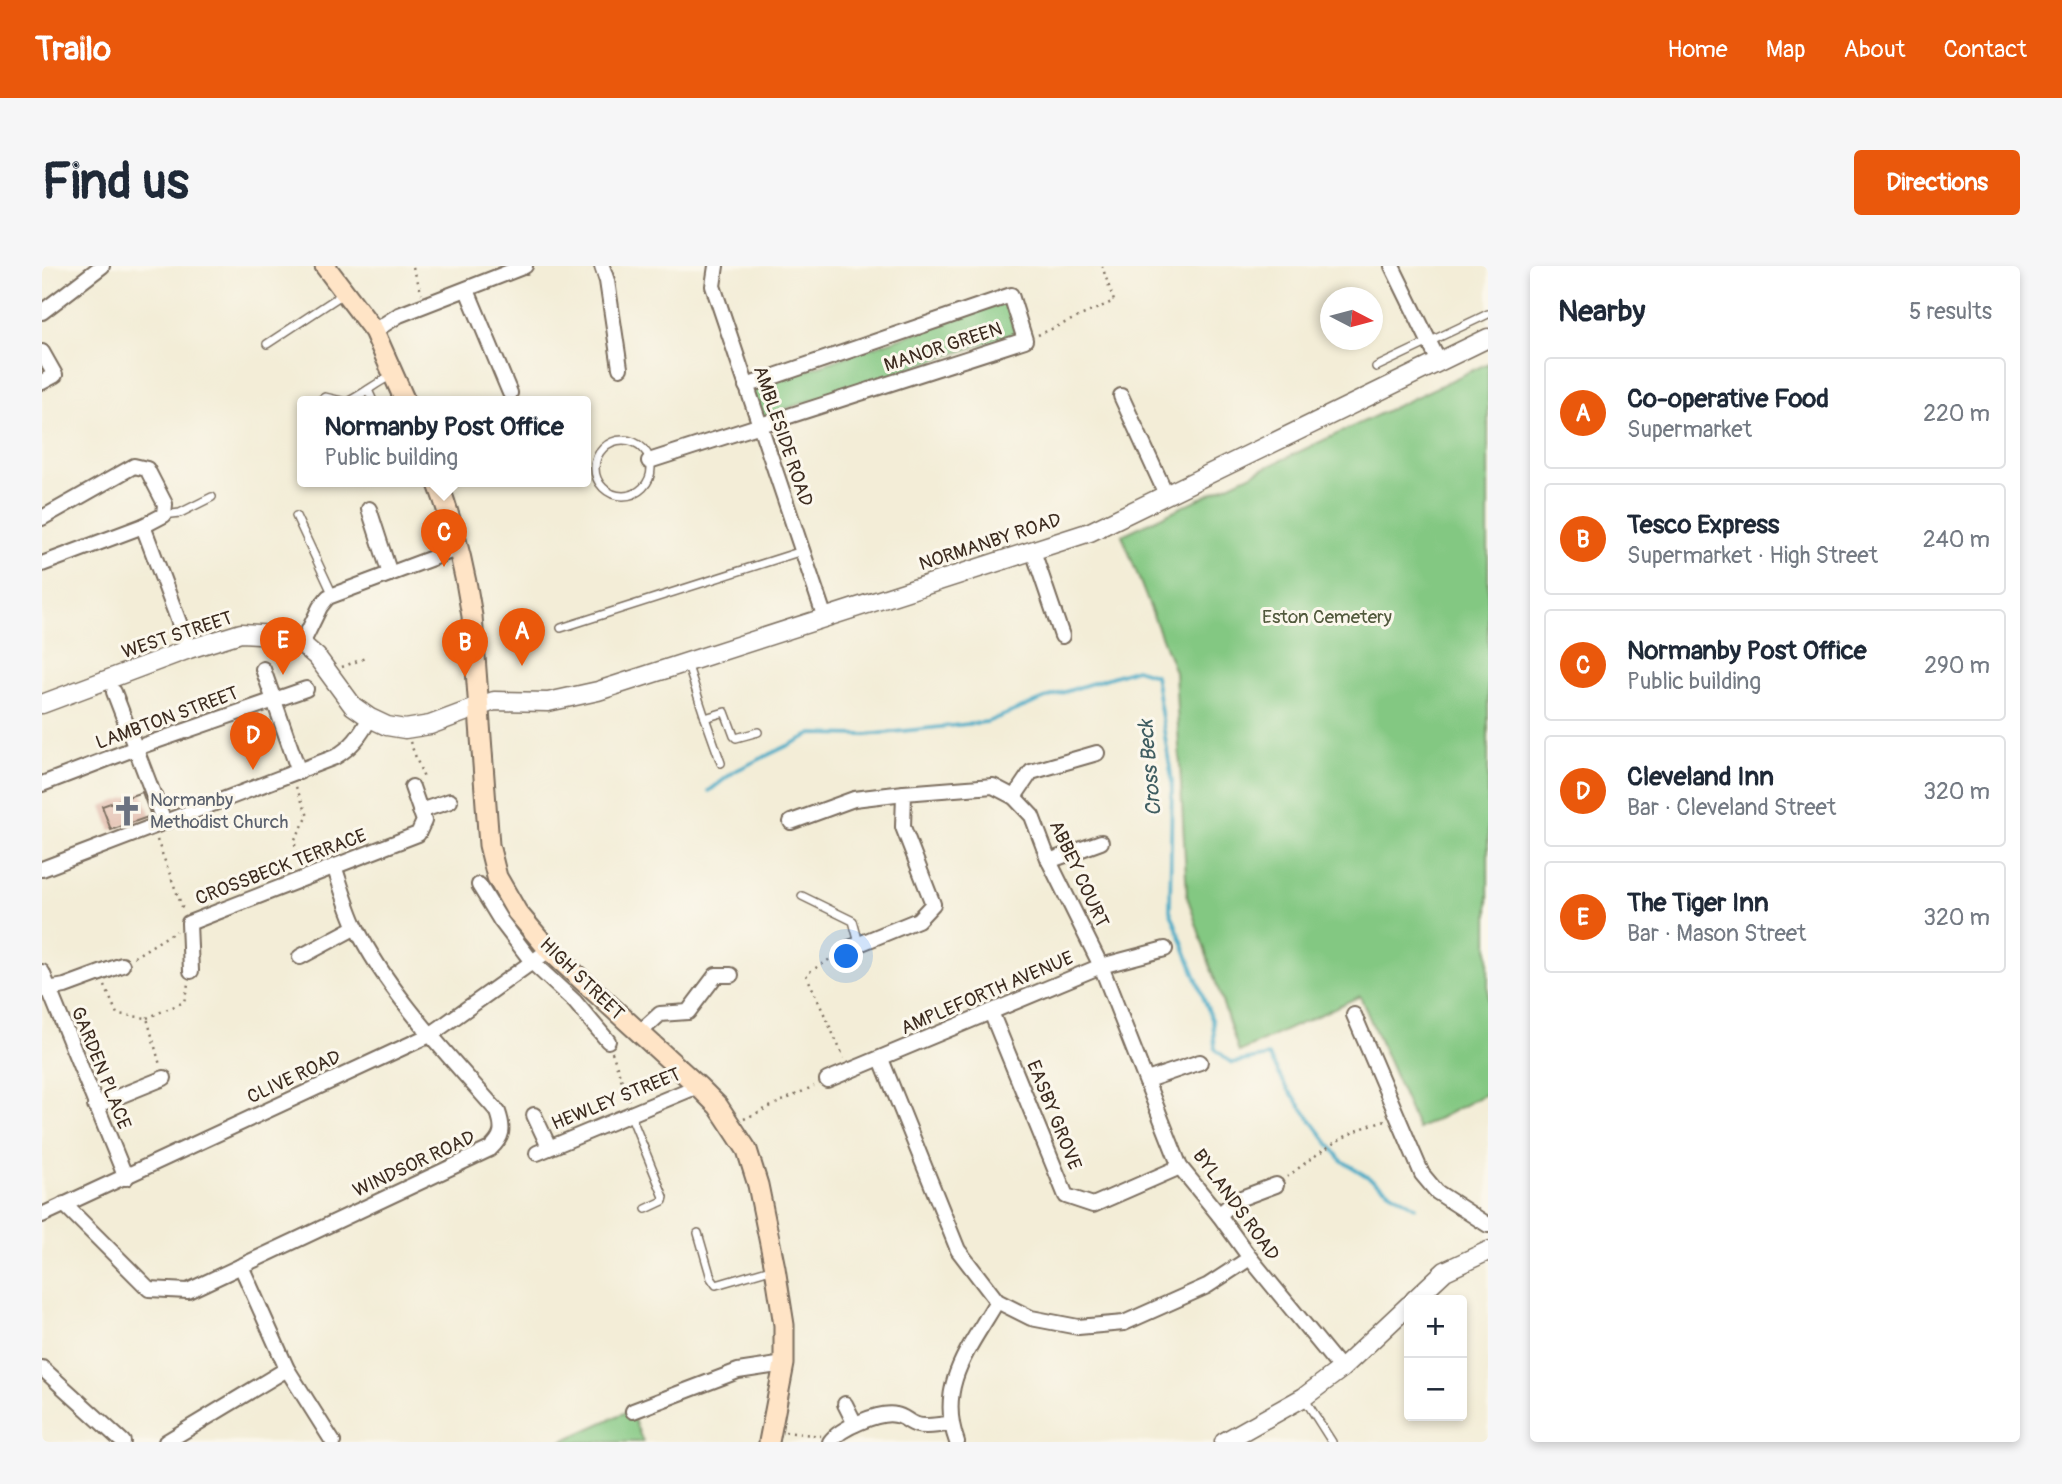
<!DOCTYPE html>
<html lang="en">
<head>
<meta charset="utf-8">
<style>
  body { margin:0; font-family:Pangolin,sans-serif; background:#f6f6f7; color:#1f2937 }
  .controls { position:absolute; right:21px; bottom:21px; display:grid; overflow:hidden; border-radius:7px; box-shadow:0 4px 10px #0003 }
  .controls button { width:63px; height:63px; display:grid; place-items:center; padding:0; border:0; border-bottom:2px solid #e0e1e3; background:#fff; color:#1f2937; font:35px sans-serif }
  .compass { position:absolute; left:1278px; top:21px; width:63px; height:63px; border-radius:50%; background:#fff; box-shadow:0 4px 10px #0003; rotate:96deg }
  .you { position:absolute; left:805px; top:691px; width:24px; height:24px; margin:-18px; border:5px solid #fff; border-radius:50%; background:#1a73e8; box-shadow:0 0 0 10px #1a73e833 }
  .badge { display:grid; place-items:center; width:46px; height:46px; border-radius:50%; background:#ea580c; color:#fff; font-size:23px; font-weight:700 }
  .pin { position:absolute; translate:-50% -58px; filter:drop-shadow(0 2px 4px #0008) }
  .pin::after { content:''; position:absolute; top:37px; width:24px; height:21px; background:inherit; clip-path:polygon(0 0,100% 0,50% 100%) }
  .popup { position:absolute; left:255px; top:130px; width:294px; height:91px; box-sizing:border-box; display:grid; place-content:center; border-radius:7px; background:#fff; filter:drop-shadow(0 2px 5px #0005); font-size:23px; white-space:nowrap; color:#747a83 }
  .popup b { font-size:26px; color:#1f2937 }
  .popup::after { content:''; position:absolute; left:50%; top:100%; margin-left:-14px; border:14px solid transparent; border-top-color:#fff }
  .list { margin:0; padding:0; list-style:none }
  h2 { display:flex; justify-content:space-between; align-items:center; height:91px; margin:0; padding:0 28px; font-size:30px }
  h2 small { font-size:23px; font-weight:400; color:#747a83 }
  .list li { display:grid; grid-template-columns:46px 1fr auto; gap:21px; align-items:center; box-sizing:border-box; height:112px; margin:0 14px 14px; padding:0 14px; border:2px solid #e0e1e3; border-radius:7px }
  .list b { display:block; font-size:26px; white-space:nowrap }
  .list p { margin:0; font-size:23px; white-space:nowrap; color:#747a83 }
  .list em { font-size:23px; font-style:normal; color:#747a83 }
  .map { position:relative; flex:none; width:1446px; height:1176px; overflow:hidden; border-radius:7px }
  header { display:flex; align-items:center; gap:42px; box-sizing:border-box; height:98px; padding:0 35px; background:#ea580c; color:#fff }
  header strong { font-size:33px }
  nav { display:flex; gap:38px; margin-inline-start:auto; font-size:24px }
  .intro { display:flex; align-items:center; justify-content:space-between; box-sizing:border-box; height:168px; padding:0 42px }
  h1 { margin:0; font-size:49px }
  .button { padding:18px 32px; border-radius:7px; background:#ea580c; color:#fff; font-size:24px; font-weight:700 }
  main { display:flex; gap:42px; padding:0 42px }
  aside { flex:1; background:#fff; border-radius:7px; box-shadow:0 4px 10px #0003 }
  .map>svg:first-child { display:block }
  .green { fill:#83c882; stroke:#5f7950; stroke-width:2 }
  .lines { fill:none; stroke-linecap:round; stroke-linejoin:round }
  .stream { stroke:#46aac6; stroke-width:3.5 }
  .building { fill:#d8a595 }
  .service-casing { stroke:#7b6e5f; stroke-width:10 }
  .minor-casing { stroke:#7b6e5f; stroke-width:18 }
  .tertiary-casing { stroke:#7b6e5f; stroke-width:21 }
  .secondary-casing { stroke:#7b6e5f; stroke-width:23 }
  .path { stroke:#7b6e5f; stroke-width:2.5; stroke-dasharray:2 5; stroke-linecap:butt }
  .service { stroke:#fff; stroke-width:7 }
  .minor { stroke:#fff; stroke-width:14 }
  .tertiary { stroke:#fff; stroke-width:18 }
  .secondary { stroke:#ffe4c6; stroke-width:19 }
  .labels { text-anchor:middle; dominant-baseline:central; stroke-width:6; stroke-linejoin:round; paint-order:stroke }
  .street-label { font-size:19px; fill:#3b2a1e; stroke:#fbf7ec }
  .park-label { font-size:19px; fill:#51593c; stroke:#fbf7ec }
  .worship-label { font-size:19px; fill:#5b616d; stroke:#fbf7ec; text-anchor:start }
  .water-label { font-size:21px; font-style:italic; fill:#3f5d61; stroke:#fbf7ec }
</style>
</head>
<body>
<header>
<strong>Trailo</strong>
<nav><a>Home</a><a>Map</a><a>About</a><a>Contact</a></nav>
</header>
<div class="intro"><h1>Find us</h1><a class="button">Directions</a></div>
<main>
<div class="map">
<svg width="1446" height="1176" viewBox="0 0 1446 1176">
  <rect width="100%" height="100%" fill="#fbf7ec"/>
  <filter id="ink" filterUnits="userSpaceOnUse"><feTurbulence type="fractalNoise" baseFrequency=".0143" numOctaves="2"/><feDisplacementMap in="SourceGraphic" scale="14" xChannelSelector="R" yChannelSelector="G"/><feConvolveMatrix kernelMatrix="1 2 1 2 8 2 1 2 1" color-interpolation-filters="sRGB"/></filter>
  <filter id="wash" filterUnits="userSpaceOnUse"><feTurbulence type="fractalNoise" baseFrequency=".00686" numOctaves="4" result="noise"/><feDisplacementMap in="SourceGraphic" scale="28" xChannelSelector="R" yChannelSelector="G"/><feGaussianBlur stdDeviation="1.57" result="paint"/><feColorMatrix in="noise" values="0 0 0 0 0 0 0 0 0 0 0 0 0 0 0 0 0 1.4 0 .05"/><feComposite in="paint" operator="in"/></filter>
  <g filter="url(#wash)">
    <rect width="100%" height="100%" fill="#f3edd7"/>
    <g class="green">
      <polygon points="965,35 973,68 719,151 707,124"/>
      <polygon points="1446,97 1446,827 1376,863 1318,730 1197,786 1145,630 1133,406 1080,269"/>
      <polygon points="588,1144 601,1176 518,1176"/>
    </g>
    <g class="lines">
      <polyline class="stream" points="667,525 693,505 770,468 824,469 945,456 1007,431 1094,403 1113,409 1130,514 1128,644 1171,756 1173,783 1190,797 1227,790 1243,819 1299,894 1373,941"/>
    </g>
    <g id="blocks">
      <polygon class="building" points="100,526 109,550 69,564 60,540"/>
    </g>
  </g>
  <g filter="url(#ink)">
    <use href="#blocks" fill-opacity="0" stroke="#7b6e5f" stroke-width="2"/>
    <g class="lines">
      <g class="service-casing">
        <g id="service">
          <polyline points="225,78 301,28"/>
          <polyline points="1334,101 1446,48"/>
          <polyline points="326,124 331,135"/>
          <polyline points="277,135 283,131 300,135"/>
          <path d="M307 135C323 127 335 116 351 109"/>
          <circle cx="581" cy="202" r="28"/>
          <polyline points="122,249 138,247 170,231"/>
          <polyline points="254,250 291,329"/>
          <polyline points="519,362 760,285"/>
          <polyline points="645,397 663,452 683,446 692,470 694,472 716,466"/>
          <polyline points="663,452 679,497"/>
          <polyline points="760,630 811,655 817,677"/>
          <polyline points="588,848 622,931 621,935 604,943"/>
          <polyline points="656,967 669,1012 674,1019 732,1002"/>
          <polyline points="1262,1132 1290,1176"/>
        </g>
      </g>
      <g class="minor-casing">
        <g id="minor">
          <polyline points="560,0 565,15 578,102"/>
          <polyline points="674,0 671,20 783,352"/>
          <polyline points="1350,0 1397,96"/>
          <polyline points="425,24 468,127"/>
          <polyline points="0,46 60,0"/>
          <polyline points="332,65 357,49 483,0"/>
          <polyline points="0,86 13,109 0,116"/>
          <polyline points="1079,130 1124,228"/>
          <polyline points="607,195 983,74 969,29 704,120"/>
          <polyline points="327,243 348,308"/>
          <polyline points="0,252 92,200 105,203 123,238 122,249 101,260 0,298"/>
          <polyline points="101,260 147,383"/>
          <polyline points="991,285 1020,370"/>
          <polyline points="260,378 278,341 286,331 417,282"/>
          <polyline points="221,403 257,506"/>
          <polyline points="72,426 122,556"/>
          <polyline points="0,518 94,482 264,423"/>
          <polyline points="972,531 989,506 1055,487"/>
          <polyline points="378,545 408,535"/>
          <polyline points="749,556 812,533 862,527"/>
          <polyline points="1007,595 1059,576"/>
          <path d="M0 603 293 491C310 481 318 470 328 452"/>
          <polyline points="437,619 459,655 491,697 533,736 566,775"/>
          <polyline points="805,683 876,654 891,638 861,561 862,527 951,520 972,531 990,550 1007,595 1059,700 1138,901 1177,949 1208,992 1299,1103"/>
          <polyline points="258,691 314,661"/>
          <polyline points="149,705 147,657 376,568 382,555 370,521"/>
          <polyline points="0,706 84,912"/>
          <polyline points="0,724 23,720 80,699"/>
          <polyline points="949,746 1024,930 1051,939 1138,901"/>
          <polyline points="1312,749 1380,908 1395,926 1446,959"/>
          <polyline points="597,767 618,748 646,746 674,709 689,709"/>
          <polyline points="839,793 916,984 955,1035 989,1052 1036,1061 1082,1057 1165,1020 1208,992"/>
          <polyline points="785,814 1059,700 1123,683"/>
          <polyline points="1105,814 1158,796"/>
          <polyline points="53,840 122,812"/>
          <polyline points="492,849 507,881"/>
          <polyline points="495,887 656,820"/>
          <path d="M22 938 107 1023 146 1025 448 883C461 871 462 863 456 846 409 792 346 727 314 661 305 642 299 620 292 600"/>
          <polyline points="0,949 388,769 507,684"/>
          <polyline points="1177,949 1194,934 1234,919"/>
          <polyline points="199,1000 245,1103 291,1176"/>
          <polyline points="0,1102 81,1176"/>
          <polyline points="803,1138 813,1158"/>
          <polyline points="591,1145 696,1105 742,1098"/>
          <polyline points="124,1176 245,1103"/>
          <path d="M788 1176C798 1162 838 1145 854 1149 862 1150 867 1157 875 1159 884 1162 899 1158 909 1158"/>
          <path d="M915 1176C894 1119 928 1082 955 1035"/>
        </g>
      </g>
      <g class="tertiary-casing">
        <g id="tertiary">
          <polyline points="0,438 147,383 199,367 233,369 260,378 275,391 311,440 328,452 345,460 363,463 388,459 452,435 506,436 556,425 1048,266 1446,72"/>
          <polyline points="1372,1034 1403,1005 1446,985"/>
          <polyline points="1182,1176 1262,1131 1299,1103 1367,1039"/>
        </g>
      </g>
      <g class="secondary-casing">
        <g id="secondary">
          <polyline points="283,0 332,65 363,135"/>
          <path d="M395 215C412 259 423 304 430 350L447 579 455 611 475 646 507 684 656 820 676 840 705 884 716 919 733 1002 742 1059V1098L727 1176"/>
        </g>
      </g>
      <g class="path">
        <polyline points="371,1 380,28"/>
        <polyline points="996,69 1072,35 1060,0"/>
        <polyline points="300,401 326,391"/>
        <polyline points="368,476 383,515"/>
        <polyline points="254,521 266,550 252,575 259,598"/>
        <polyline points="115,574 142,646"/>
        <polyline points="793,690 764,708 802,792"/>
        <polyline points="92,691 134,665"/>
        <polyline points="63,720 75,748 105,752 118,799"/>
        <polyline points="105,752 142,736 146,718"/>
        <polyline points="570,786 587,836"/>
        <polyline points="702,853 772,820"/>
        <path d="M1245 911C1276 887 1306 864 1344 854"/>
        <polyline points="743,1166 779,1170"/>
      </g>
      <use href="#service" class="service"/>
      <use href="#minor" class="minor"/>
      <use href="#tertiary" class="tertiary"/>
      <use href="#secondary" class="secondary"/>
    </g>
  </g>
  <defs>
    <g id="church-bare" transform="scale(2.415)"><path d="M-1.2-6h2.4v3.5h3.3v2.4h-3.3V6h-2.4V-.1h-3.3v-2.4h3.3Z" fill="#6b7280" stroke="#fbf7ec" stroke-width="2.5" paint-order="stroke"/></g>
  </defs>
  <g fill-rule="evenodd">
    <use href="#church-bare" x="85" y="545"/>
  </g>
  <g class="labels">
    <g class="street-label">
      <text transform="translate(901 81) rotate(-18)">MANOR GREEN</text>
      <text transform="translate(741 170) rotate(71)">AMBLESIDE ROAD</text>
      <text transform="translate(948 276) rotate(-18)">NORMANBY ROAD</text>
      <text transform="translate(135 369) rotate(-18)">WEST STREET</text>
      <text transform="translate(125 452) rotate(-20)">LAMBTON STREET</text>
      <text transform="translate(239 601) rotate(-21)">CROSSBECK TERRACE</text>
      <text transform="translate(1037 608) rotate(65)">ABBEY COURT</text>
      <text transform="translate(540 713) rotate(44)">HIGH STREET</text>
      <text transform="translate(945 727) rotate(-23)">AMPLEFORTH AVENUE</text>
      <text transform="translate(59 802) rotate(68)">GARDEN PLACE</text>
      <text transform="translate(252 811) rotate(-25)">CLIVE ROAD</text>
      <text transform="translate(574 833) rotate(-22)">HEWLEY STREET</text>
      <text transform="translate(1012 849) rotate(68)">EASBY GROVE</text>
      <text transform="translate(372 898) rotate(-25)">WINDSOR ROAD</text>
      <text transform="translate(1194 939) rotate(54)">BYLANDS ROAD</text>
    </g>
    <g class="park-label">
      <text x="1285" y="351">Eston Cemetery</text>
    </g>
    <g class="worship-label">
      <text x="108" y="534">Normanby<tspan x="108" dy="22">Methodist Church</tspan></text>
    </g>
    <g class="water-label">
      <text transform="translate(1108 502) rotate(-95)">Cross Beck</text>
    </g>
  </g>
</svg>
<div class="controls">
<button>+</button>
<button>−</button>
</div>
<svg class="compass" viewBox="-18 -18 36 36"><path d="M0-13l5 13h-10z" fill="#e53935"/><path d="M0 13l5-13h-10z" fill="#747a83"/></svg>
<div class="you"></div>
<div class="pin badge" style="left:480px;top:400px">A</div>
<div class="pin badge" style="left:423px;top:411px">B</div>
<div class="pin badge" style="left:402px;top:301px">C</div>
<div class="popup"><b>Normanby Post Office</b>Public building</div>
<div class="pin badge" style="left:211px;top:504px">D</div>
<div class="pin badge" style="left:241px;top:409px">E</div>
</div>
<aside>
<h2>Nearby<small>5 results</small></h2>
<ul class="list">
<li><span class="badge">A</span><div><b>Co-operative Food</b><p>Supermarket</p></div><em>220 m</em></li>
<li><span class="badge">B</span><div><b>Tesco Express</b><p>Supermarket · High Street</p></div><em>240 m</em></li>
<li><span class="badge">C</span><div><b>Normanby Post Office</b><p>Public building</p></div><em>290 m</em></li>
<li><span class="badge">D</span><div><b>Cleveland Inn</b><p>Bar · Cleveland Street</p></div><em>320 m</em></li>
<li><span class="badge">E</span><div><b>The Tiger Inn</b><p>Bar · Mason Street</p></div><em>320 m</em></li>
</ul>
</aside>
</main>
</body>
</html>
